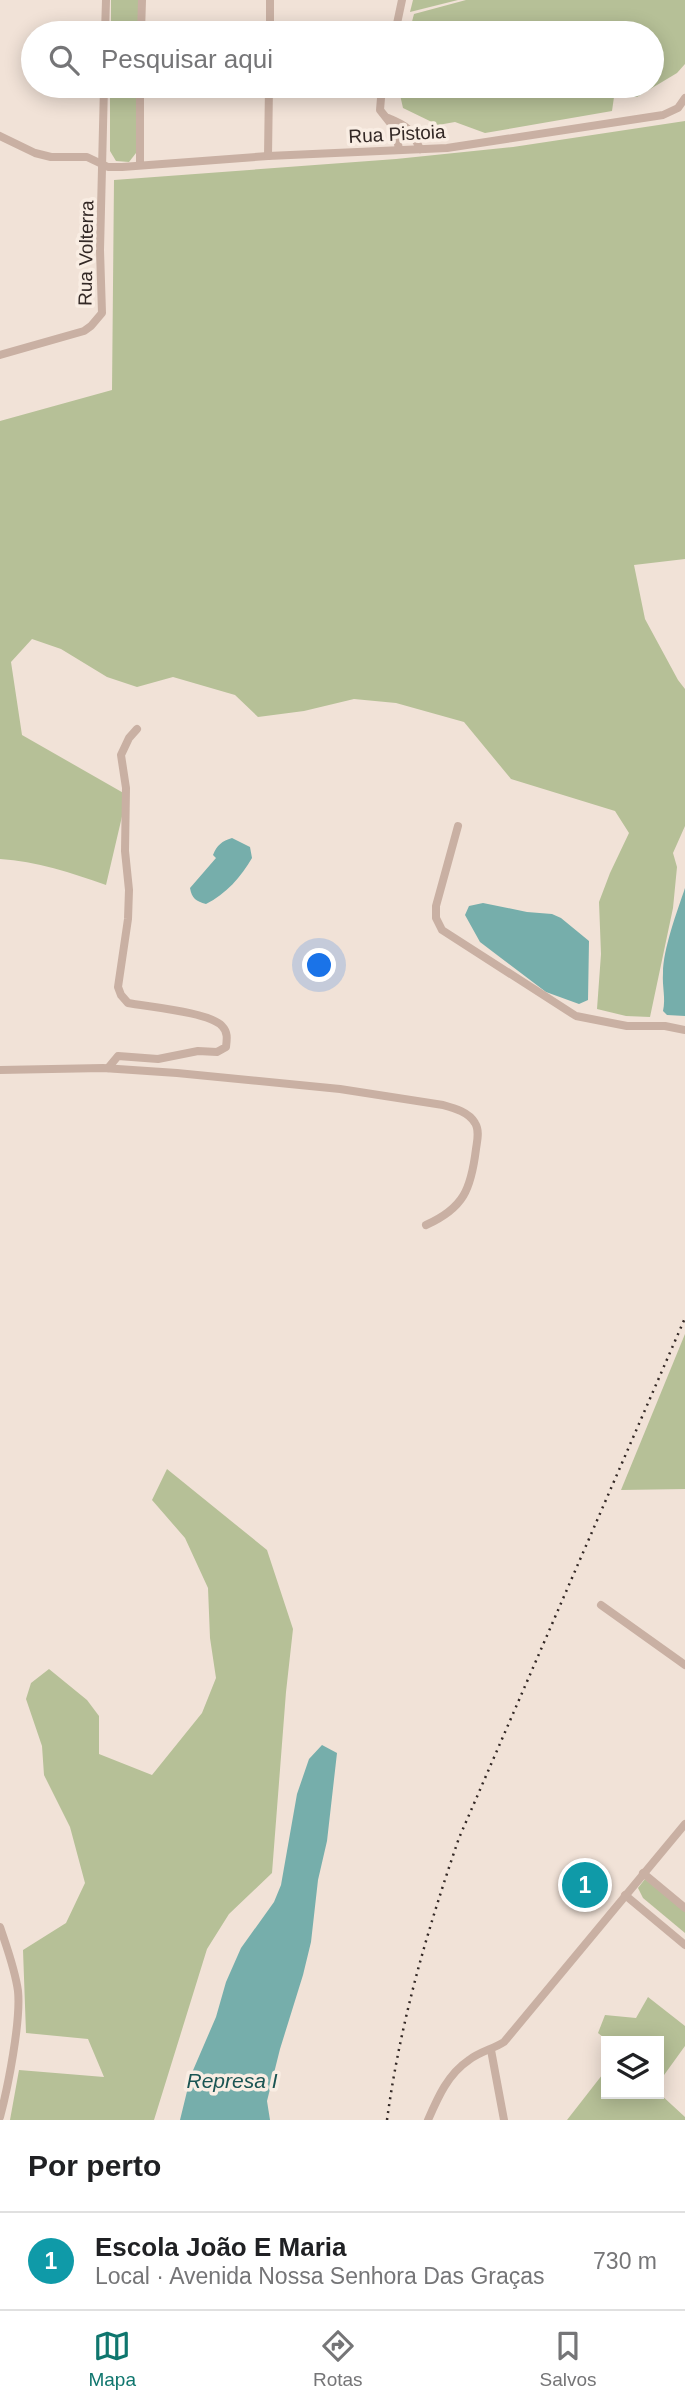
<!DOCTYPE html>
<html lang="pt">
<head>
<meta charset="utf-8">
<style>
  body { margin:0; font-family:Helvetica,sans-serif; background:#f2f2f2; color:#202124 }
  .controls { position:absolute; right:21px; bottom:21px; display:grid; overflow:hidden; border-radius:0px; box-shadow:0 4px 18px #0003 }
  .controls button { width:63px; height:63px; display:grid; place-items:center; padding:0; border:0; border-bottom:2px solid #e0e0e0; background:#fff; color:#202124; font:35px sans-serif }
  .you { position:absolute; left:320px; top:966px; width:24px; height:24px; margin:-18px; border:5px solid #fff; border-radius:50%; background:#1a73e8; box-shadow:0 0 0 10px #1a73e833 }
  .badge { display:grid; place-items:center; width:46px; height:46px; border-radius:50%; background:#0f766e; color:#fff; font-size:23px; font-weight:700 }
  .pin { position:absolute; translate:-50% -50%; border:4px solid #fff; box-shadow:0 2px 7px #0006 }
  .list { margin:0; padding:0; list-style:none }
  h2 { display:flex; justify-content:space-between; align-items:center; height:91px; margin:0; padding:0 28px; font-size:30px }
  h2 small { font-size:23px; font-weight:400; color:#757577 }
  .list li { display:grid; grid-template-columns:46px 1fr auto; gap:21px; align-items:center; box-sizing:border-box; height:98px; padding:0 28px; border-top:2px solid #e0e0e0 }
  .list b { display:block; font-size:26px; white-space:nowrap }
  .list p { margin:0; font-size:23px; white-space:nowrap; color:#757577 }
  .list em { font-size:23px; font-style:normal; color:#757577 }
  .icon { flex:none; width:38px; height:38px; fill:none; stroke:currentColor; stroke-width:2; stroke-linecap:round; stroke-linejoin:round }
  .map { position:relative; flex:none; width:685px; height:2120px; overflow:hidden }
  .search { position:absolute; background:#fff; box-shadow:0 4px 18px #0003; left:21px; right:21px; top:21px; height:77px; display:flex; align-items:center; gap:18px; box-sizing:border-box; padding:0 24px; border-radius:38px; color:#757577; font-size:26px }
  .sheet { height:189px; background:#fff }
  nav { display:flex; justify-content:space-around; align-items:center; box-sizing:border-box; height:98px; border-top:2px solid #e0e0e0; background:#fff; font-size:19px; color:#757577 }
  nav a { display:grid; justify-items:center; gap:4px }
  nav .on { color:#0f766e }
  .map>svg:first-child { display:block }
  .green { fill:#b6c097 }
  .water { fill:#76aeab }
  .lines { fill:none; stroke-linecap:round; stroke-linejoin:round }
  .minor { stroke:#c9b0a3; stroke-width:8 }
  .rail { stroke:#332825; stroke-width:2.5; stroke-dasharray:2 5; stroke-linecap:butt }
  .labels { text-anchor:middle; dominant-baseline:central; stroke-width:7; stroke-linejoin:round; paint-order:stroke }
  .street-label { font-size:19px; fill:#332825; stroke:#f9ede3 }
  .water-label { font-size:21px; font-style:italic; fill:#1b5553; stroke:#f9ede3 }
</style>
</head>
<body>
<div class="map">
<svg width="685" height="2120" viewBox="0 0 685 2120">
  <rect width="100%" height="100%" fill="#f1e2d7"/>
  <g class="green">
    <rect x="111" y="0" width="27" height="33"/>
    <polygon points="413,0 458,0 410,12"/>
    <polygon points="466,0 685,0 685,64 677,73 637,97 614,97 612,111 485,133 455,122 438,125 403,108 398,86 652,86 652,33 409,33 414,14"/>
    <polygon points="110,86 137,86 136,153 129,162 116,161 110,151"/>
    <path d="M685 121V559L634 565 645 619 678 680 685 689V826L673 853 677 867 673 908 650 1017 626 1016 597 1009 601 954 599 902 610 873 629 833 615 811 511 779 464 722 396 703 354 699 304 711 258 717 235 695 173 677 137 687 107 677 61 649 32 639 11 662 22 735 127 795 106 885C72 873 36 861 0 859V421L112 390 114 180 396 159 513 147Z"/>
    <polygon points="685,1334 685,1489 621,1490"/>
    <polygon points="167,1469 267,1550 293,1629 286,1692 272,1873 229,1914 207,1949 154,2120 10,2120 19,2070 104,2077 88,2039 26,2033 23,1950 66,1923 85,1883 70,1827 44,1775 42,1746 26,1699 31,1683 49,1669 87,1700 99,1716 99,1754 152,1775 202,1713 216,1678 210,1638 208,1588 185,1538 152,1500"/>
    <polygon points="645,1879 685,1912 685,1933 643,1898 638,1888"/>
    <polygon points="648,1997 685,2026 685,2046 659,2082 659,2041 608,2041 598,2033 605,2015 636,2018"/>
    <polygon points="606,2070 606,2094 659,2093 685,2117 685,2120 567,2120"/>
  </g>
  <g class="water">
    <path d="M232 838 250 847 252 858C241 877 226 894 206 904 196 901 192 899 190 888L216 858 213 855C217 845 222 841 232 838Z"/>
    <path d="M685 888V1016L667 1015 663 1011C666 998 662 987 663 973 663 949 677 912 685 888Z"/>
    <polygon points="483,903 527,912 552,914 561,918 589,941 588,1000 579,1004 546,992 501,958 480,942 465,915 469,906"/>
    <polygon points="322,1745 337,1753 327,1841 318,1880 311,1942 303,1975 280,2049 267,2101 270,2120 180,2120 191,2075 216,2017 226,1982 241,1948 274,1902 281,1885 297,1794 309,1759"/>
  </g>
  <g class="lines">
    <g class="minor">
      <polyline points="105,33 106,0"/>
      <polyline points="141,33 142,0"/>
      <polyline points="270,33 270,0"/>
      <polyline points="395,33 402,0"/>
      <polyline points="140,86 140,165"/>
      <polyline points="382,86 380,110 395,129 399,149"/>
      <path d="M388 118C408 126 411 129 420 149"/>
      <polyline points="0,136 35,153 51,157 87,157 108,167 122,167 268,156 447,148 663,115 678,108 685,98"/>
      <polyline points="268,156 269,86"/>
      <polyline points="0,355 84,331 91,326 102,313 100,250 104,86"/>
      <polyline points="458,826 436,906 436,918 442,930 576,1016 627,1026 665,1026 685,1030"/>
      <path d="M108 1068 118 1056 158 1059 198 1051 217 1052 226 1047C227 1039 228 1032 222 1026 209 1012 148 1007 128 1003L121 995 118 987 128 919 129 890 125 851 126 788 121 755 129 738 137 729"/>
      <path d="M0 1070 103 1068 177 1073 340 1089 443 1105C454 1108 469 1112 475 1123 480 1131 477 1141 476 1149 471 1189 464 1208 426 1225"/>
      <polyline points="601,1605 685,1665"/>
      <polyline points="643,1873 685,1908"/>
      <polyline points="625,1895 685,1945"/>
      <path d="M0 1927C7 1948 15 1969 18 1991 21 2021 8 2087 0 2117"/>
      <polyline points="491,2050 504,2120"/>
      <path d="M428 2120C438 2097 448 2074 469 2060 479 2052 493 2049 504 2042L685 1824"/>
    </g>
    <path class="rail" d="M387 2120C400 2023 427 1931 459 1838L685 1318"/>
  </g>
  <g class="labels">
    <g class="street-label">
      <text transform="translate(397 134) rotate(-3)">Rua Pistoia</text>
      <text transform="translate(86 253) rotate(-89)">Rua Volterra</text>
    </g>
    <g class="water-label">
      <text x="232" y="2080">Represa I</text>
    </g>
  </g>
</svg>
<div class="controls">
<button><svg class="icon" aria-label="layers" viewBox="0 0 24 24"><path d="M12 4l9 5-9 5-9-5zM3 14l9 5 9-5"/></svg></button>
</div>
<div class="you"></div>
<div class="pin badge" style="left:585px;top:1885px;background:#0f9aa8">1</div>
<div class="search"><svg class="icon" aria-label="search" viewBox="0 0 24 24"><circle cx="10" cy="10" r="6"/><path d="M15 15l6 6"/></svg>Pesquisar aqui</div>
</div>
<section class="sheet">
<h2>Por perto<small></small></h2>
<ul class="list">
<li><span class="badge" style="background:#0f9aa8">1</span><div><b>Escola João E Maria</b><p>Local · Avenida Nossa Senhora Das Graças</p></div><em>730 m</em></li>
</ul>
</section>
<nav>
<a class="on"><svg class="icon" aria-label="map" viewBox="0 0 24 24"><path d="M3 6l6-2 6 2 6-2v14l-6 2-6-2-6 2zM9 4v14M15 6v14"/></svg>Mapa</a>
<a><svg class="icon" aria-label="directions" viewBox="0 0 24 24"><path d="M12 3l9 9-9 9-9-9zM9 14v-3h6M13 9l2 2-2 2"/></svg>Rotas</a>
<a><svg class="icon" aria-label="saved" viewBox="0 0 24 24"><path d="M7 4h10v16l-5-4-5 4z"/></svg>Salvos</a>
</nav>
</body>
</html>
